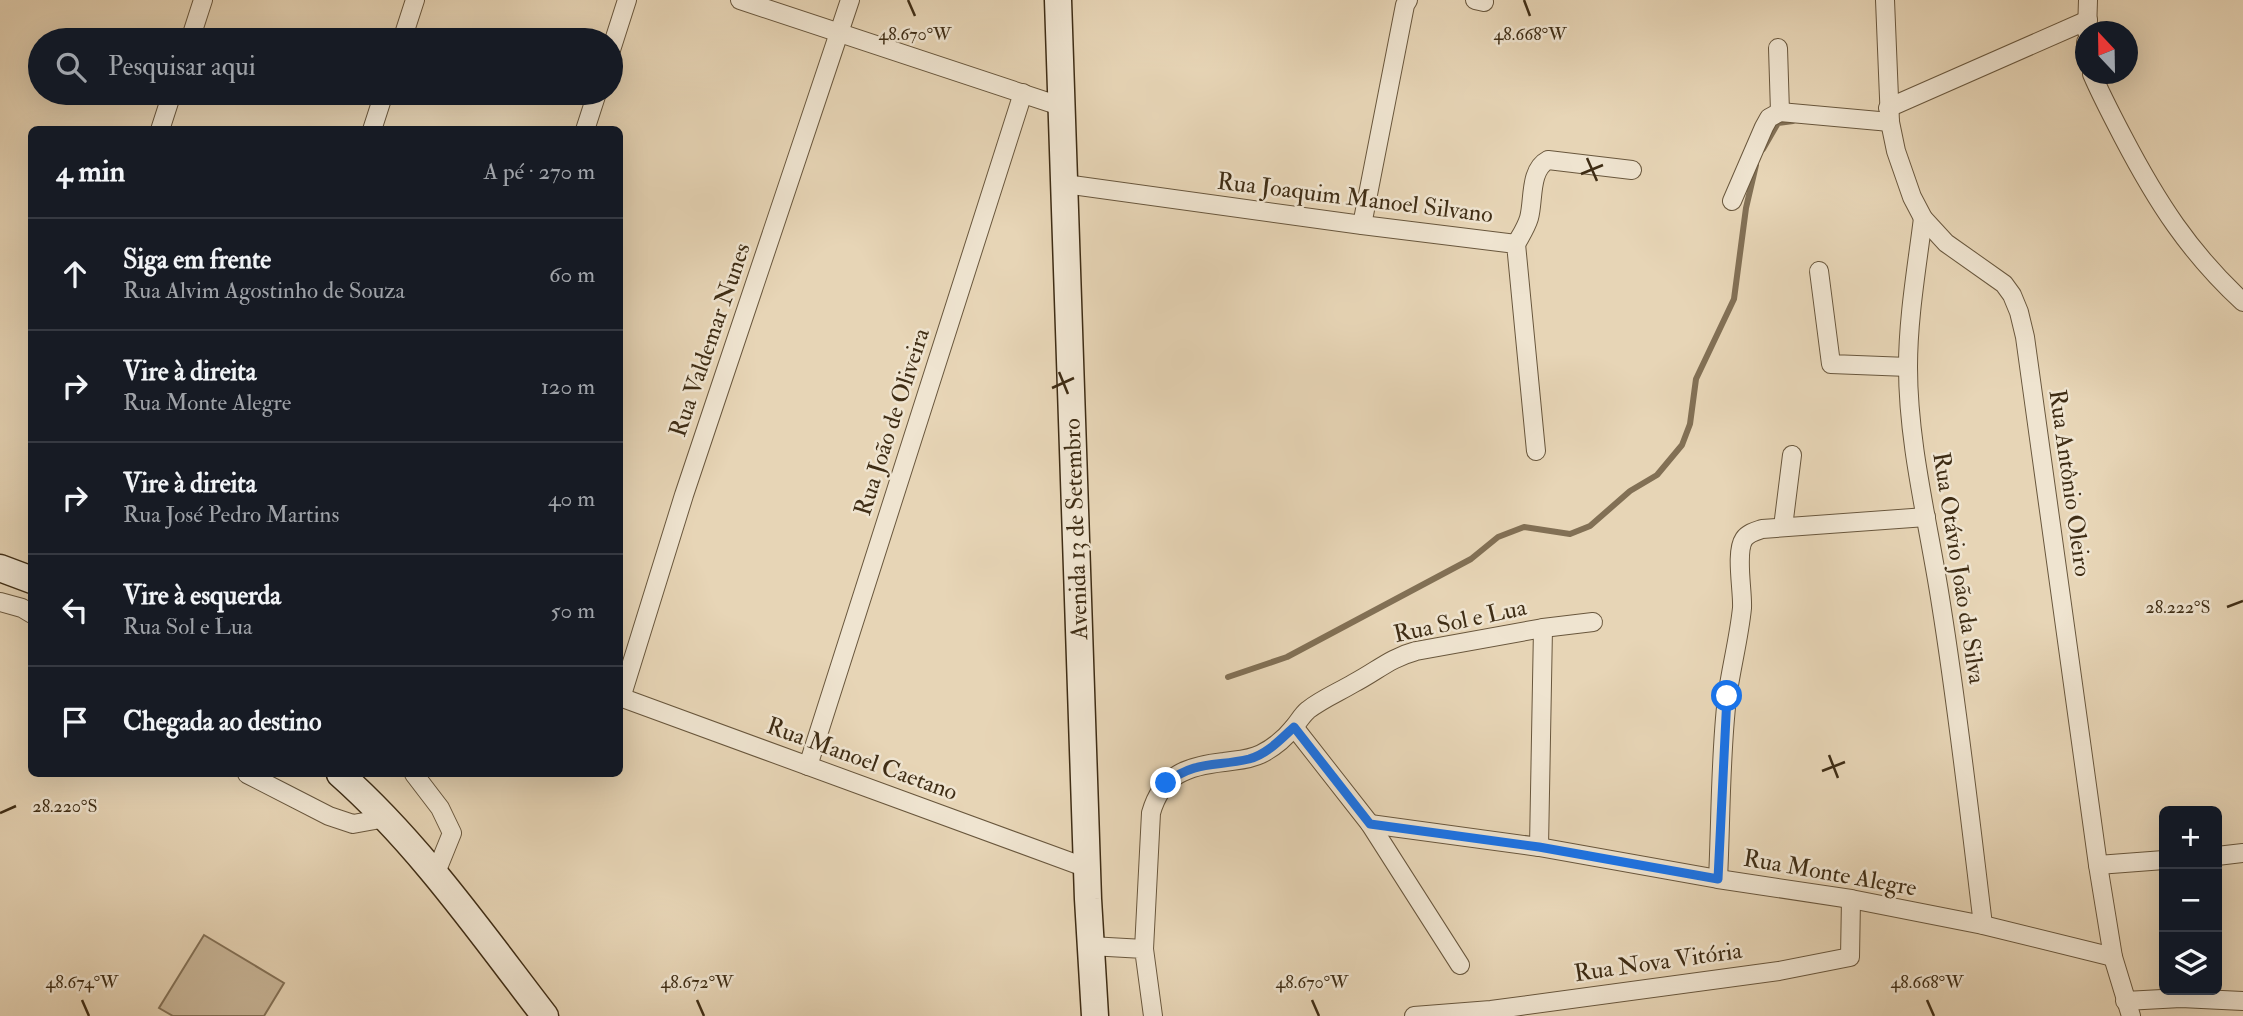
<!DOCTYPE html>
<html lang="pt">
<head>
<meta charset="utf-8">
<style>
  body { margin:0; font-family:"IM FELL Double Pica",serif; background:#242831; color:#f1f3f6 }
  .controls { position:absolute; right:21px; bottom:21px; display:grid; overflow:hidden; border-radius:10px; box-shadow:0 7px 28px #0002 }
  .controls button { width:63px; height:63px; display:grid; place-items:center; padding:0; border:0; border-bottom:2px solid #363941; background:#171b24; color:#f1f3f6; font:35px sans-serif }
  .compass { position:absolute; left:2075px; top:21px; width:63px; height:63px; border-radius:50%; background:#171b24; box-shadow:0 7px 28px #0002; rotate:338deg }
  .stop { position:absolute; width:21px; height:21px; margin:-16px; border:5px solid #1a73e8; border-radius:50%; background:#fff }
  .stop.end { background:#1a73e8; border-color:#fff; box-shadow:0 2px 7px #0008 }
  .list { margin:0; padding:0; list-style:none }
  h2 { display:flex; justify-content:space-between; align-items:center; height:91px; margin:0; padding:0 28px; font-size:30px }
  h2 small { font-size:23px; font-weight:400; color:#9ea1a6 }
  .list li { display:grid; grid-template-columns:46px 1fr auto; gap:21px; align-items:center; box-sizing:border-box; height:112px; padding:0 28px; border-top:2px solid #363941 }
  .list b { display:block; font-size:26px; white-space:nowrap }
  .list p { margin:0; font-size:23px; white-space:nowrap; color:#9ea1a6 }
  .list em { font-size:23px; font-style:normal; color:#9ea1a6 }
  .icon { flex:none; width:38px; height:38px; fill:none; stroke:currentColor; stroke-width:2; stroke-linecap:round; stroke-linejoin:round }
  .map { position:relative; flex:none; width:2243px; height:1016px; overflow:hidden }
  .search { position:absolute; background:#171b24; box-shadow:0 7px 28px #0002; left:28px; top:28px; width:595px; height:77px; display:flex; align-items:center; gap:18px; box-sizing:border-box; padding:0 24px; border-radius:38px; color:#9ea1a6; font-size:26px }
  .panel { position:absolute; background:#171b24; box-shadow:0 7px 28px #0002; left:28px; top:126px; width:595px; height:651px; border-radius:10px }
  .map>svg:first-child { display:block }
  .green { fill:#cab89b; stroke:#847258; stroke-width:2 }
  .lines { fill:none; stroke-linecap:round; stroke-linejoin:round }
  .stream { stroke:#827055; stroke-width:6 }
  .minor-casing { stroke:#69573d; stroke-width:20 }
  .secondary-casing { stroke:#3f2d15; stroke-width:29 }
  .minor { stroke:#efe4d0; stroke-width:18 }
  .secondary { stroke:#efe4d0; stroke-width:26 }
  .route { stroke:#1a73e8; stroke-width:9 }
  .ticks { fill:none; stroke:#3f2d15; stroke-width:2.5 }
  .labels { text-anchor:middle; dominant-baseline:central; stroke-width:5; stroke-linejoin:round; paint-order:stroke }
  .street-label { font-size:24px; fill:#3f2d15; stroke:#efe4d0 }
  .ticks-label { font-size:18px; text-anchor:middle; fill:#3f2d15; stroke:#efe4d0; stroke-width:5; stroke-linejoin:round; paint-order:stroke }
</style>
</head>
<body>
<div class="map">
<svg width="2243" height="1016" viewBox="0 0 2243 1016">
  <rect width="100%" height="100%" fill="#e7d5b6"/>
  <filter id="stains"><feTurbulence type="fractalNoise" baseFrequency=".00286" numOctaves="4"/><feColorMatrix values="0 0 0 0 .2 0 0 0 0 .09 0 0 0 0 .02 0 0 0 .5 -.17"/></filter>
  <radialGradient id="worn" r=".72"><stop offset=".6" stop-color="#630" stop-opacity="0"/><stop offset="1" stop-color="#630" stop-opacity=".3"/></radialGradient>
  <polygon class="green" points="204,935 284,983 264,1016 173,1016 159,1008"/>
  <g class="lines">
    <g class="stream">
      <polyline points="1763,149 1778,123 1793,121"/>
      <polyline points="1228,677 1287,657 1471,559 1498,537 1524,527 1570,534 1590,526 1630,491 1657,475 1682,445 1690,424 1696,379 1734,299 1746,208 1756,165"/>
    </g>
    <g class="minor-casing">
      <g id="minor">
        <polyline points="740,0 1060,106"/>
        <polyline points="1475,0 1484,2"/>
        <polyline points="1885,0 1890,122 1896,151 1912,197 1923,218 1946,243 2004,284 2012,295 2019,312 2025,337 2098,865 2113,957 2131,1016"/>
        <polyline points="2087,32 2088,0"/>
        <polyline points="190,40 203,0"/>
        <polyline points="402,40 415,0"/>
        <polyline points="2086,42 2086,51"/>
        <polyline points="1778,48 1780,112"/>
        <polyline points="611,50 627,0"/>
        <path d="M2092 74C2101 95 2112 116 2123 137 2157 202 2189 252 2243 302"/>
        <polyline points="1888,108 2088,20"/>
        <polyline points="160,130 172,93"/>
        <polyline points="372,130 384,93"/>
        <polyline points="585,130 597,93"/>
        <polyline points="1065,184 1362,225 1516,244 1536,451"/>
        <polyline points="1732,201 1764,127 1769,118 1780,112 1890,122"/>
        <path d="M1923 218C1917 267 1908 317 1908 367 1908 446 1929 525 1941 604 1958 710 1970 818 1983 925"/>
        <polyline points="1362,225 1405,5 1408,0"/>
        <path d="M1516 244C1521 235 1526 228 1529 218 1534 200 1529 170 1548 160L1632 170"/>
        <polyline points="1819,271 1831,364 1908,367"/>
        <polyline points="1783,527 1792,455"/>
        <polyline points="0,602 22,608 32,614"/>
        <polyline points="1543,628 1593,622"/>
        <polyline points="620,697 1087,868"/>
        <polyline points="621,698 684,495 850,0"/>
        <polyline points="1294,727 1370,824 1460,965"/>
        <polyline points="808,766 1023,93"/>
        <polyline points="247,774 329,816 353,824 386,818"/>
        <polyline points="414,774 440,808 452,833 435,875"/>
        <polyline points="1370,824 1539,847 1718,879 1851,899 1983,925 2113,957"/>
        <polyline points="2217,856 2243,853"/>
        <polyline points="2098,865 2164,860"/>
        <path d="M1718 879C1721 819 1720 758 1727 698 1731 668 1739 638 1742 608 1743 591 1735 552 1744 539 1748 533 1756 531 1762 529L1926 517"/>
        <polyline points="1090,946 1144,949 1153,1016"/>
        <path d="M1144 949 1151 813C1162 774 1188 766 1224 762 1237 760 1249 760 1261 754 1273 748 1286 737 1294 727 1299 721 1302 715 1308 710 1322 699 1339 692 1354 683 1377 671 1390 658 1416 651L1543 628 1539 847"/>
        <polyline points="2125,1001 2181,998 2243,1001"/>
        <polyline points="1414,1016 1491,1010 1779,971 1850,957 1851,899"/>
      </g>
    </g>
    <g class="secondary-casing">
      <g id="secondary">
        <polyline points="1058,0 1088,899 1095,1016"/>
        <polyline points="0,568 32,580"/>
        <path d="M340 774C419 844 481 933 545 1016"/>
      </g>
    </g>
    <use href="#minor" class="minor"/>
    <use href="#secondary" class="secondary"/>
  </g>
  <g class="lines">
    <path class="route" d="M1166 783C1196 760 1216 767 1249 759 1267 754 1280 740 1294 727L1370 824 1539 847 1718 879 1727 696"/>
  </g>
  <path class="ticks" d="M908 0 915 16M1524 0 1530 16M1587 158 1597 181M1581 174 1603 165M1059 372 1068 394M1052 388 1074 378M2227 607 2243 601M1829 755 1838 778M1822 771 1845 762M0 813 16 806M82 1000 89 1016M697 1000 704 1016M1312 1000 1319 1016M1927 1000 1934 1016"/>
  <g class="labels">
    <g class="street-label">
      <text transform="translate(1355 198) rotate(7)">Rua Joaquim Manoel Silvano</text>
      <text transform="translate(710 340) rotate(-71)">Rua Valdemar Nunes</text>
      <text transform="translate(892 422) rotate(-72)">Rua João de Oliveira</text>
      <text transform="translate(2070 483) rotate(82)">Rua Antônio Oleiro</text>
      <text transform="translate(1076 529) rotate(-92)">Avenida 13 de Setembro</text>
      <text transform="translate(1959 568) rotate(81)">Rua Otávio João da Silva</text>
      <text transform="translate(1460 621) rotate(-12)">Rua Sol e Lua</text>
      <text transform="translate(862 759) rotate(20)">Rua Manoel Caetano</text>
      <text transform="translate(1830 873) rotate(10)">Rua Monte Alegre</text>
      <text transform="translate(1658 962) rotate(-8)">Rua Nova Vitória</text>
    </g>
  </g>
  <g class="ticks-label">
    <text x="915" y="40">48.670°W</text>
    <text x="1530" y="40">48.668°W</text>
    <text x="2178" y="613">28.222°S</text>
    <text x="65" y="812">28.220°S</text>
    <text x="82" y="988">48.674°W</text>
    <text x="697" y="988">48.672°W</text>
    <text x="1312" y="988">48.670°W</text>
    <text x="1927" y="988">48.668°W</text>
  </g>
  <rect width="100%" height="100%" filter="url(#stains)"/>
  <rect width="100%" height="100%" fill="url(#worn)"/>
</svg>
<div class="controls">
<button>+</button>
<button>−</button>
<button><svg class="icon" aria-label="layers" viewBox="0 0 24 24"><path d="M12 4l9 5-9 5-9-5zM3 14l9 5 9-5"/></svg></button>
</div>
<svg class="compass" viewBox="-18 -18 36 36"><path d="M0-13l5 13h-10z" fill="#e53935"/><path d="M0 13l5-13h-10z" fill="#9ea1a6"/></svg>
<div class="stop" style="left:1727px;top:696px"></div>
<div class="stop end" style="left:1166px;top:783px"></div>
<div class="search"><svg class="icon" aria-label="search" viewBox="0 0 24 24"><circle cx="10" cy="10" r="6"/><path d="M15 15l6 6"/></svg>Pesquisar aqui</div>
<section class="panel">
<h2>4 min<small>A pé · 270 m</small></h2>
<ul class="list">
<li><svg class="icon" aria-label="ahead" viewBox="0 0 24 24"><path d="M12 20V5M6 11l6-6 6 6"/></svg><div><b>Siga em frente</b><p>Rua Alvim Agostinho de Souza</p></div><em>60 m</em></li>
<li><svg class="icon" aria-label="right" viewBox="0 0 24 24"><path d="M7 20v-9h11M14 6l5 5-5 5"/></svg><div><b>Vire à direita</b><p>Rua Monte Alegre</p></div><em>120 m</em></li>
<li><svg class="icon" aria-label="right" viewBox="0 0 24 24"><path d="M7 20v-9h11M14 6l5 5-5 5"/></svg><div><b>Vire à direita</b><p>Rua José Pedro Martins</p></div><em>40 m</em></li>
<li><svg class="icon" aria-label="left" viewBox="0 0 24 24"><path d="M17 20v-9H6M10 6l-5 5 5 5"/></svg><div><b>Vire à esquerda</b><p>Rua Sol e Lua</p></div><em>50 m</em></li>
<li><svg class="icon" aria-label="arrive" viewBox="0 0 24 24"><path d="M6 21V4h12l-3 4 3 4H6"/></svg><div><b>Chegada ao destino</b></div></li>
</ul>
</section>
</div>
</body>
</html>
